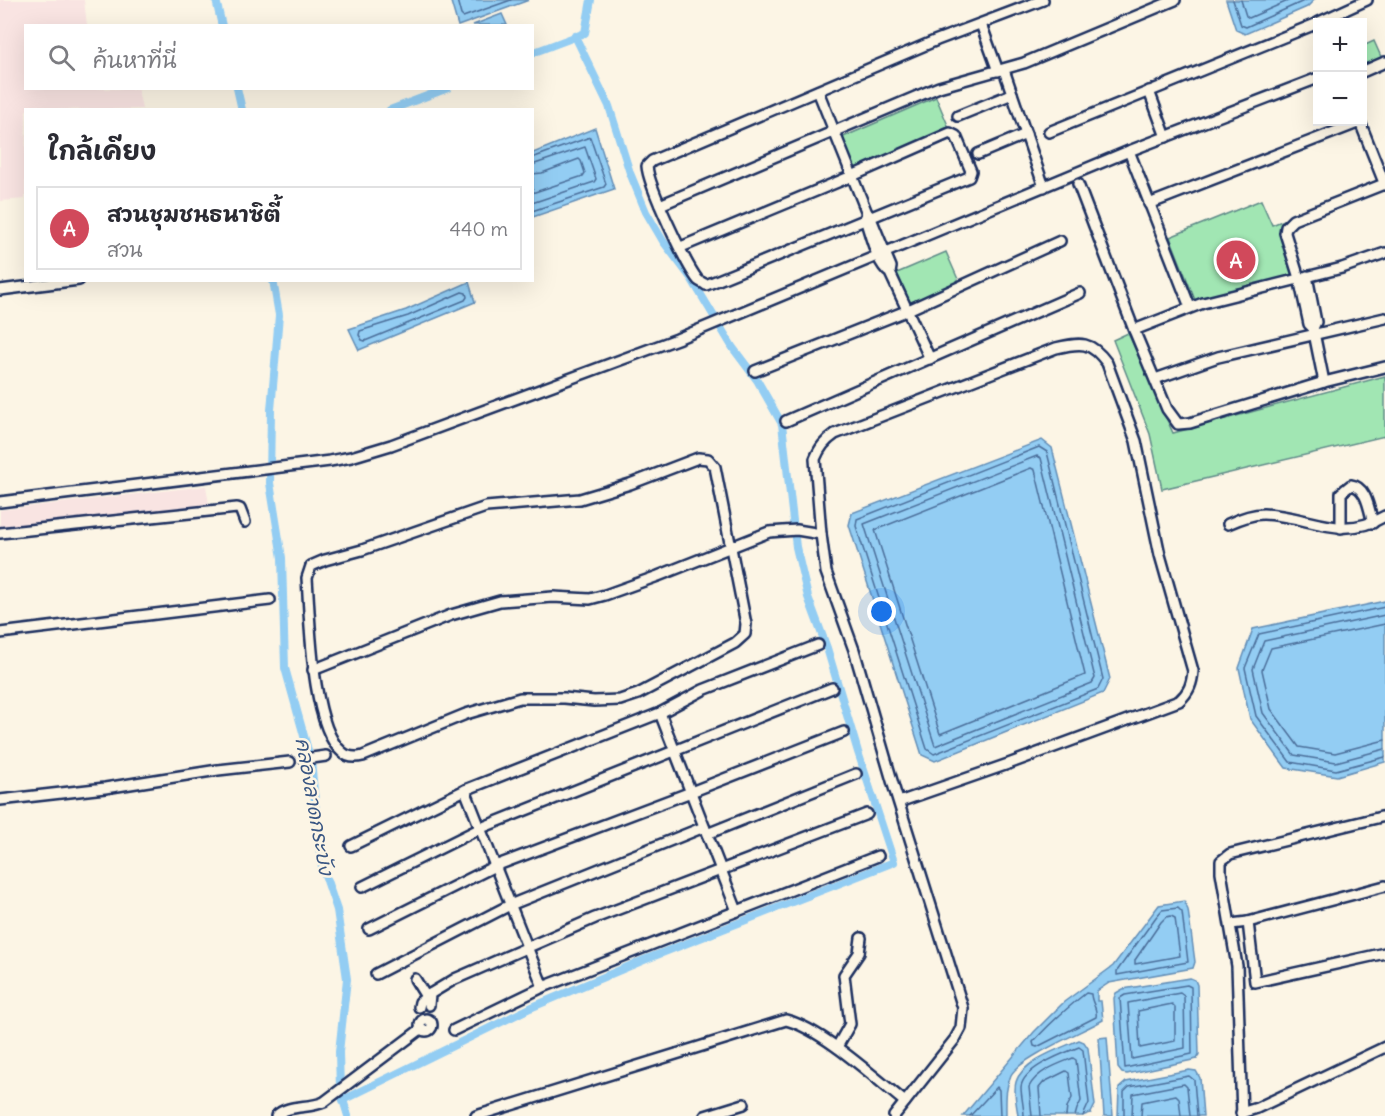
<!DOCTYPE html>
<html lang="th">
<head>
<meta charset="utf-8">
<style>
  body { margin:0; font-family:Delius,"Playpen Sans Thai",sans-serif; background:#f2f2f3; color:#2b2b33 }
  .controls { position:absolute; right:18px; top:18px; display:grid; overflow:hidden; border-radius:0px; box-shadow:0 6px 24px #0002 }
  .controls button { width:54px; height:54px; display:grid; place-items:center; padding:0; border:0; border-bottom:2px solid #e1e1e2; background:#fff; color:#2b2b33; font:30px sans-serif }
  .you { position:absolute; left:882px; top:612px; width:21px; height:21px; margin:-15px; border:4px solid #fff; border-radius:50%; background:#1a73e8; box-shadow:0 0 0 9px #1a73e833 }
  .badge { display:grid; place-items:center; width:39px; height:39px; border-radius:50%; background:#d1495b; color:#fff; font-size:20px; font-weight:700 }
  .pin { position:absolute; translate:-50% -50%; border:3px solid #fff; box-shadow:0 2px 6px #0006 }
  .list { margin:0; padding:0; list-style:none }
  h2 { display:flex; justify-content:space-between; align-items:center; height:78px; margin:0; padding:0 24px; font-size:26px }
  h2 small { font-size:20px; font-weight:400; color:#7c7c81 }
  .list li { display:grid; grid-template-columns:39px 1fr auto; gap:18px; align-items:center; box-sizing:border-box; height:84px; margin:0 12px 12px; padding:0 12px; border:2px solid #e1e1e2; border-radius:0px }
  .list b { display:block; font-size:22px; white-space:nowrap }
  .list p { margin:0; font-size:20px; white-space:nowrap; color:#7c7c81 }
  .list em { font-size:20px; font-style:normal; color:#7c7c81 }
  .icon { flex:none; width:33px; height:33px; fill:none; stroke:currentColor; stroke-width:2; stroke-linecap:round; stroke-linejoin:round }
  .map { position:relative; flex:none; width:1385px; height:1116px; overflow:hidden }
  .search { position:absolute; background:#fff; box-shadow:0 6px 24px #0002; left:24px; top:24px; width:510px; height:66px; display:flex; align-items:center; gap:15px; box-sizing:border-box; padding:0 21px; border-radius:0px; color:#7c7c81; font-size:22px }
  .panel { position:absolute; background:#fff; box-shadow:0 6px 24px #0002; left:24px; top:108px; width:510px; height:174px; border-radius:0px }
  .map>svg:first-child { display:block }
  .built { fill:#f9e4e2 }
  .green { fill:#a1e6b3; stroke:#5e8a88; stroke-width:1.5 }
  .water { fill:#93cdf3; stroke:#638eb7; stroke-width:1.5 }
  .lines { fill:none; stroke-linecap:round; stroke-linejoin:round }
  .shore { stroke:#4b6e9a; stroke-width:1.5 }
  .canal { stroke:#93cdf3; stroke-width:8 }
  .minor-casing { stroke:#1b2f5e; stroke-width:14 }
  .minor { stroke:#fcf5e5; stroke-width:9 }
  .labels { text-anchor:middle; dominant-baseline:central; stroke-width:5; stroke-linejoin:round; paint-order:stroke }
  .water-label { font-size:20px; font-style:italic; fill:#395683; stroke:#fcf5e5 }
</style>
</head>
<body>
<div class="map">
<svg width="1385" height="1116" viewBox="0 0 1385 1116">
  <rect width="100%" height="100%" fill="#fcf5e5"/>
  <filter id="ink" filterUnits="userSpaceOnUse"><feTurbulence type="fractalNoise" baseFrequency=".0167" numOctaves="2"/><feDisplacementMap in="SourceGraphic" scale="12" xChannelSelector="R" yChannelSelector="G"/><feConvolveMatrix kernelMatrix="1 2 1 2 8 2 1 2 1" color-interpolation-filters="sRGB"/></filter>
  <g filter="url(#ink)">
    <g class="built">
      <polygon points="0,0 84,0 87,25 26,26 26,88 138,89 142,109 26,110 25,199 0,201"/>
      <polygon points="206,486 210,510 0,532 0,510"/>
    </g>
    <g class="green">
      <polygon points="1374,41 1382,59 1363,67 1363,46"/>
      <polygon points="936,97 950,130 855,170 841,138"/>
      <polygon points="1261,200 1272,225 1289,218 1285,223 1294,276 1195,300 1170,237"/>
      <polygon points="946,252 961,286 912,307 897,273"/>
      <polygon points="1128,333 1173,433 1385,376 1385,436 1162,489 1150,434 1113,340"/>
    </g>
    <g class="water">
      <polygon points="457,0 529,0 458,26 451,2"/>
      <polygon points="1226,0 1314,0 1307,7 1245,34 1236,30"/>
      <polygon points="502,14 507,25 473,25"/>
      <polygon points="595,128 614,189 533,217 533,153"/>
      <polygon points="469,282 475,302 359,350 349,329 406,310"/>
      <polygon points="1042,440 1052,448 1110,679 1103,693 935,761 922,755 849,525 852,513"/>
      <polygon points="1385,601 1385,762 1337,776 1286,768 1250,719 1239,668 1253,629"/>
      <path d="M1184 901 1188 910 1195 962 1193 968 1109 983 1097 991V1001H1101L1103 1020C1084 1031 1020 1058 1011 1075 1005 1088 1006 1101 1006 1116H963L1034 1032 1064 1002 1113 966 1159 905Z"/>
      <polygon points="1190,978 1195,980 1197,985 1199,1054 1197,1059 1127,1074 1122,1073 1118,1068 1114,998 1116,993 1123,989"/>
      <polygon points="1107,1037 1113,1116 1104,1116 1099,1038"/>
      <path d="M1079 1040 1084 1042 1088 1048 1095 1105 1091 1113 1082 1116H1018C1017 1106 1013 1092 1016 1082 1022 1061 1061 1048 1079 1040Z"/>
      <polygon points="1189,1070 1196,1071 1200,1078 1203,1116 1118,1116 1119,1088 1126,1082"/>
    </g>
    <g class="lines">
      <g class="shore">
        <polyline points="457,0 461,15 463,17 511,0"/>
        <polyline points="1233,0 1241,25 1246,27 1306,0"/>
        <polyline points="1241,0 1246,16 1249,18 1290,0"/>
        <polyline points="532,158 590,137 606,184 604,187 532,211"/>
        <polyline points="532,165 585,147 596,179 594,182 532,203"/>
        <polyline points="532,174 542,173 579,159 581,161 585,173 583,176 532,193"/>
        <polygon points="462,292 466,293 467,297 465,300 365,341 362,340 359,335 360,331 408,316"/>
        <polygon points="1039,447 1047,452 1103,679 1098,689 934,754 927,749 856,526 857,519"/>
        <polygon points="1037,456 1041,458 1095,678 1092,683 935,746 864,524"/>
        <polygon points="1031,468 1035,470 1085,675 940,734 875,530"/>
        <polyline points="1385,607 1259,634 1245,668 1256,716 1290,762 1336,770 1385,757"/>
        <polyline points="1385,615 1264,641 1253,669 1263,713 1294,755 1336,762 1385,749"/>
        <polyline points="1385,624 1271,648 1262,670 1271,709 1299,747 1335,753 1385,740"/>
        <polygon points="1178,908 1182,912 1188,962 1117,975 1117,971 1156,917 1162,910"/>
        <polygon points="1171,916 1175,918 1180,956 1135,964 1135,960 1161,922 1166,917"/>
        <polygon points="1187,985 1191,987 1192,1054 1125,1068 1120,998 1125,995"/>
        <path d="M1086 993 1091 994C1091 1003 1098 1008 1096 1017L1037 1047 1034 1046 1033 1042C1049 1024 1067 1008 1086 993Z"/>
        <polygon points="1180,993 1184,996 1185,1048 1132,1059 1128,1003"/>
        <polygon points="1172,1004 1175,1007 1175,1041 1140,1048 1138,1011"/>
        <polyline points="970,1116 997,1087 999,1090 1000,1116"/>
        <path d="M1024 1116C1024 1107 1021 1096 1021 1087 1023 1068 1064 1053 1079 1047L1083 1050 1089 1103 1083 1116"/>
        <path d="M1032 1116 1029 1087C1037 1071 1058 1064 1073 1058L1076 1060 1081 1101 1077 1109 1075 1116"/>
        <polyline points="1041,1116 1039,1088 1044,1082 1066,1071 1069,1073 1072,1098 1067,1107 1066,1116"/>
        <polyline points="1124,1116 1124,1092 1129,1087 1189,1076 1194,1080 1197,1116"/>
        <polyline points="1132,1116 1133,1094 1184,1084 1187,1087 1190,1116"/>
        <polyline points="1141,1116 1142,1102 1176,1095 1179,1098 1181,1116"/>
      </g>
      <g class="canal">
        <polyline points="216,0 222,26"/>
        <polyline points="532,53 585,33 591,0"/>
        <polyline points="237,88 242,110"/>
        <polyline points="390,110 448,88"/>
        <polyline points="273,280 279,315 271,410 270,483 282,558 285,668 311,761 321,863 337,910 347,979 339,1052 340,1090 348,1116"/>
        <polyline points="343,1100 530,1008 644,960 894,862 858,752 827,648 808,597 796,547 782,424 757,380 733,348 691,278 663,241 646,212 630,173 609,106 575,36"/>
      </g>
      <g class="minor-casing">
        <g id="minor">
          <polyline points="1319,22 1367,0"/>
          <polyline points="981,24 998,71"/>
          <polyline points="1004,70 1044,187"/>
          <polyline points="1362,72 1385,62"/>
          <polyline points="818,91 867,213"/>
          <polyline points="1149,91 1166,137"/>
          <polyline points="958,116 1012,94"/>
          <polyline points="1049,132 1318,23"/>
          <polyline points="1129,151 1190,307"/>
          <polyline points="978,154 1026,134"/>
          <polyline points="1078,184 1134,330 1167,409 1178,424 1190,423 1324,382 1385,367"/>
          <polyline points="1149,204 1360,122 1385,185"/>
          <polyline points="660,205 939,87 1024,63 1175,0"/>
          <path d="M681 247 852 176 950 133 956 136 971 171 969 177 706 285C704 283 700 282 698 280 686 265 648 185 647 166L652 161 937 40 1043 0"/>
          <path d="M890 273 891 267 870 216 867 213 865 219C870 233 877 265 890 273L930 359"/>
          <polyline points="1307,276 1316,322 1313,328"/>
          <polyline points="0,290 79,280"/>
          <polyline points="1134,330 1203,303 1342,268 1385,253"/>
          <polyline points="755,371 906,311 1060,241"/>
          <polyline points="1155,379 1218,357 1385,318"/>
          <polyline points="1324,382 1313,328 1309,324 1299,278 1285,233 1286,227 1293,220 1384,184"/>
          <polyline points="786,421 1080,293"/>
          <path d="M698 458 708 459 715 467 746 624 745 634 735 643 638 694 620 700 594 701 564 698H520L466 714 363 756C355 758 348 758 342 752 311 726 310 618 307 578L311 566 325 560 362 550 486 507 580 499 630 484Z"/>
          <polyline points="0,502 330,461 351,457 391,445 677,339 1129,151 1318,78"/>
          <path d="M1228 524C1239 519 1251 514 1263 514 1309 515 1340 542 1385 516"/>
          <path d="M1341 528V493L1351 485C1367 487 1369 510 1373 523"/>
          <polyline points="0,533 237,508 240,509 245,522"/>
          <polyline points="0,633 270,600"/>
          <polyline points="313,670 451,615 500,601 553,597 590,599 605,595 658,576 769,532 797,530 821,534"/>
          <polyline points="660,713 737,911"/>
          <polyline points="305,759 326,756"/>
          <polyline points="465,790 543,987"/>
          <polyline points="0,800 105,788 218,770 290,762"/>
          <polyline points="707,834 856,774"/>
          <polyline points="351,846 465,790 660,713 703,690 818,645"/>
          <polyline points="362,887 481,828 832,688"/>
          <polyline points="1248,922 1255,982 1385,953"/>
          <polyline points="1231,924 1248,922 1385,886"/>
          <polyline points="369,929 495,866 691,792 844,732"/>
          <polyline points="376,974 510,905 704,827"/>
          <polyline points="415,979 428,1000"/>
          <polyline points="430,994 455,979 595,918 867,814"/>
          <polyline points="419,1007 420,1002 430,994 429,1005"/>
          <circle cx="426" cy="1025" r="6"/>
          <polyline points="454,1030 543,987 878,856"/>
          <polyline points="837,1047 850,1024 844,975 859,953 861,938"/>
          <polyline points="1241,1113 1257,1108 1385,1047"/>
          <path d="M276 1116C288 1104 309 1109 324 1102L421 1029"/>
          <path d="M476 1116 786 1020C822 1029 875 1078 905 1102"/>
          <polyline points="705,1116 744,1104"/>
          <path d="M894 1116 955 1039 961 1028 963 1008 895 791 854 650 826 572 821 534 815 459C820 447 825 441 835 434L1056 348C1081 342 1091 341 1107 363L1136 441 1160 555 1193 671C1192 684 1189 692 1179 701L1011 763 899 802"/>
          <polyline points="1242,1116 1237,966 1221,872 1221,861 1230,854 1385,816"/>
        </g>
      </g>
      <use href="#minor" class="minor"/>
    </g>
  </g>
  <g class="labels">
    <g class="water-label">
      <text transform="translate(315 806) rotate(80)">คลองลาดกระบัง</text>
    </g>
  </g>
</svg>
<div class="controls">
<button>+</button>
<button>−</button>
</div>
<div class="you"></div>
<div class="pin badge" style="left:1236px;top:260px">A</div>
<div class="search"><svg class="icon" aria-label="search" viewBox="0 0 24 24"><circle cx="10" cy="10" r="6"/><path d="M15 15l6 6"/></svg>ค้นหาที่นี่</div>
<section class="panel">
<h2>ใกล้เคียง<small></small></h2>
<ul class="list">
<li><span class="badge">A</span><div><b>สวนชุมชนธนาซิตี้</b><p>สวน</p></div><em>440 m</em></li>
</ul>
</section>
</div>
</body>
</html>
